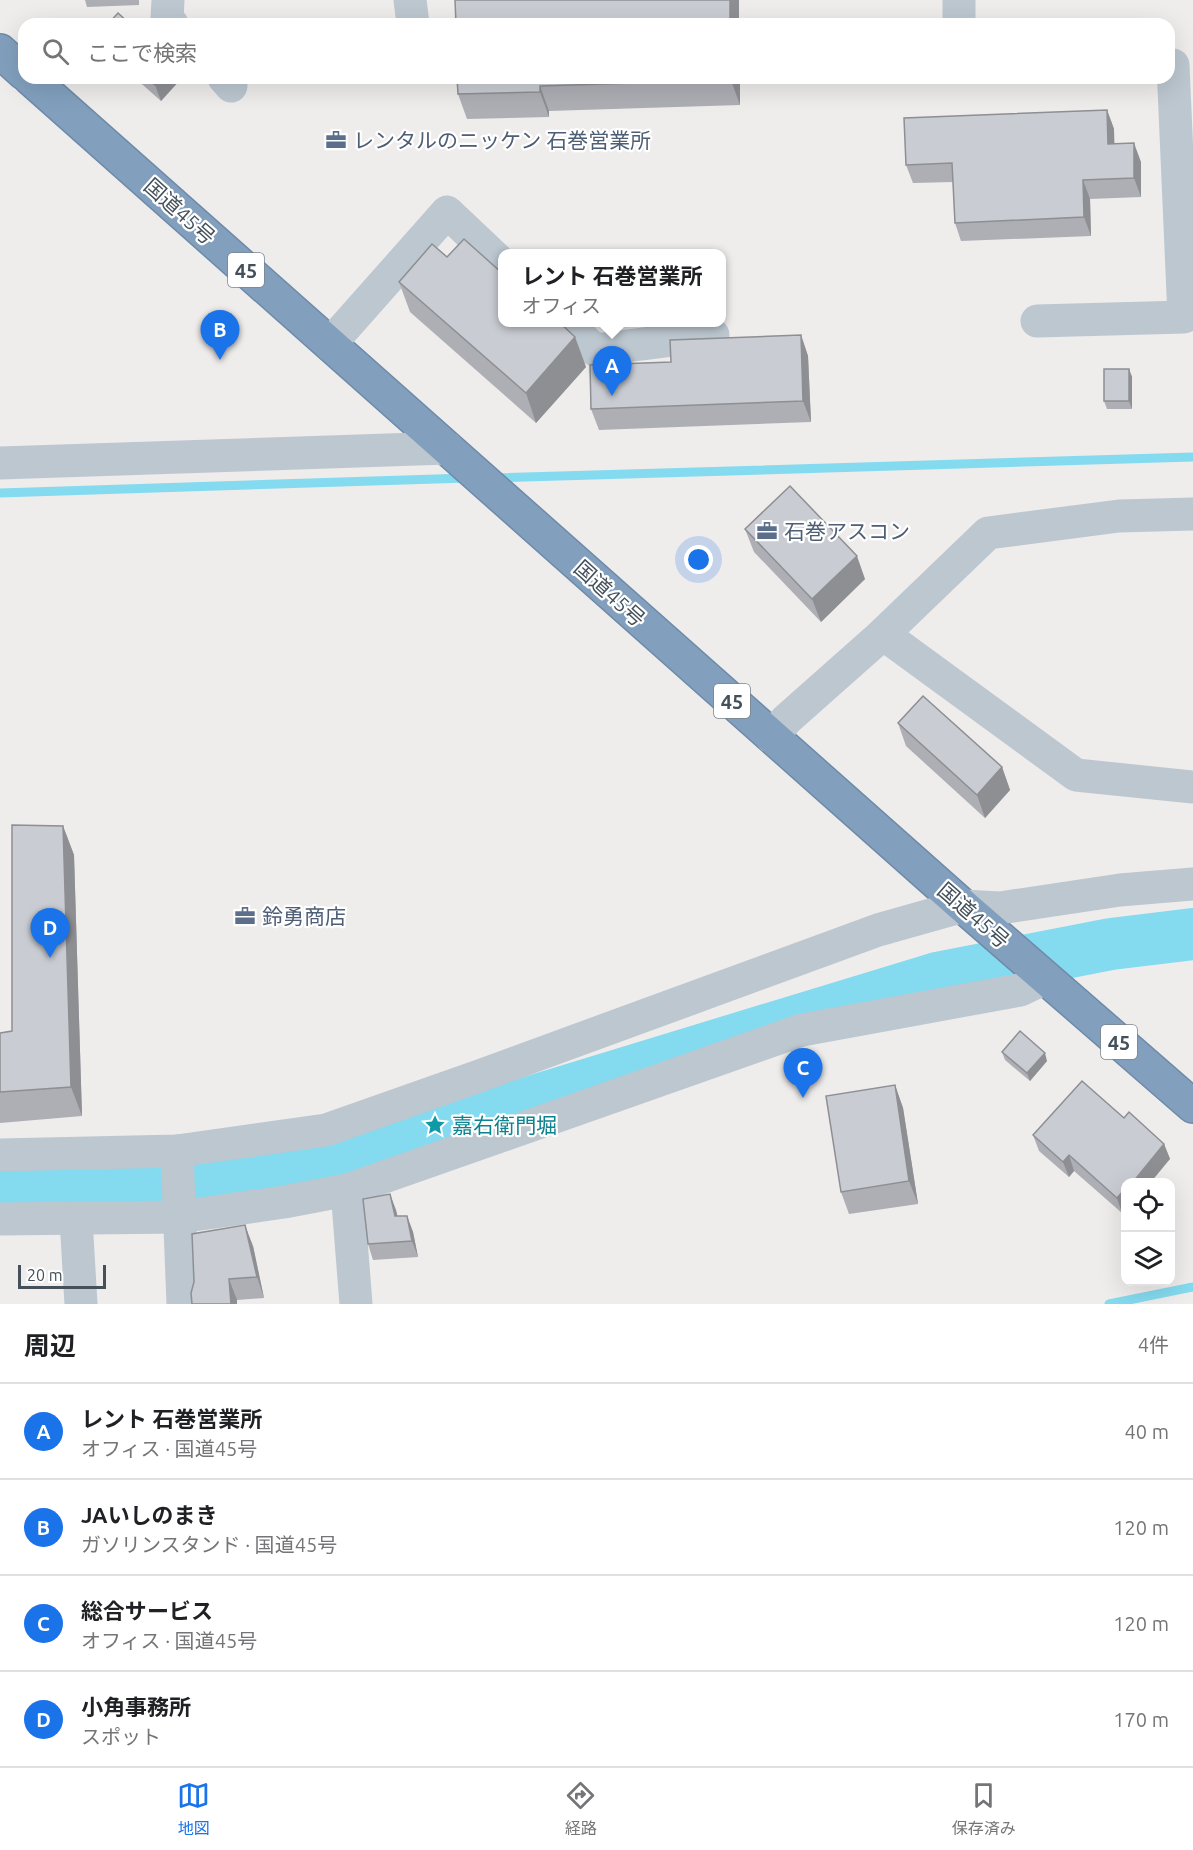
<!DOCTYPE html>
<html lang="ja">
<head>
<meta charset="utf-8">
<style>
  body { margin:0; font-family:Ubuntu,"Noto Sans JP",sans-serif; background:#f2f2f2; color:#202124 }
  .controls { position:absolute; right:18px; bottom:18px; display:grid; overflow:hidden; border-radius:12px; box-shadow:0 6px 24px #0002 }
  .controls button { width:54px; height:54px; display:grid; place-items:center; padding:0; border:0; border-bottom:2px solid #e0e0e0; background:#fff; color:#202124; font:30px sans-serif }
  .scale { position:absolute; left:18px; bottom:15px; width:88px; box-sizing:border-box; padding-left:6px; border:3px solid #44505a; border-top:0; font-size:16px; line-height:21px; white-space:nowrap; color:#44505a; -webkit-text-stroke:4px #fff; paint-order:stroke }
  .you { position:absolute; left:699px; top:560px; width:21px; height:21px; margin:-15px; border:4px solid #fff; border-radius:50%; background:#1a73e8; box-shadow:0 0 0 9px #1a73e833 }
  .badge { display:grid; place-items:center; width:39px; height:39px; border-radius:50%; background:#1a73e8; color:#fff; font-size:20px; font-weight:700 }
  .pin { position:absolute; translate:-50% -50px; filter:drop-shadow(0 2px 3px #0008) }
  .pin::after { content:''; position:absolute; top:32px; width:21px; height:18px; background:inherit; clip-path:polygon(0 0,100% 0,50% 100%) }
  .popup { position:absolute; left:498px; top:249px; width:228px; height:78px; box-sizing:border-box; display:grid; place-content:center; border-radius:12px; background:#fff; filter:drop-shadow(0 2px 4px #0005); font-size:20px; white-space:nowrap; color:#757577 }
  .popup b { font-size:22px; color:#202124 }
  .popup::after { content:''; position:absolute; left:50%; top:100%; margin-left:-12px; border:12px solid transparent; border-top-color:#fff }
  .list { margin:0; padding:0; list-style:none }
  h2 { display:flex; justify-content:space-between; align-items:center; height:78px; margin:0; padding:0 24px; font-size:26px }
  h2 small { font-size:20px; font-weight:400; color:#757577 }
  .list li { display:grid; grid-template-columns:39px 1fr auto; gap:18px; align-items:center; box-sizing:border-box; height:96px; padding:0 24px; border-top:2px solid #e0e0e0 }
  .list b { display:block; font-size:22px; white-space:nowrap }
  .list p { margin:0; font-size:20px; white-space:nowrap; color:#757577 }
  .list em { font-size:20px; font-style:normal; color:#757577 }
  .icon { flex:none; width:33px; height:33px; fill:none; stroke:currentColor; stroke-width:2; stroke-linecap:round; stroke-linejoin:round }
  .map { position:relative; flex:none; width:1193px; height:1304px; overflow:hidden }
  .search { position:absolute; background:#fff; box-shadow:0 6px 24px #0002; left:18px; right:18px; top:18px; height:66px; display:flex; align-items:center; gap:15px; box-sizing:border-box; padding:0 21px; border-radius:18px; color:#757577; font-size:22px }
  .sheet { height:462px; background:#fff }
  nav { display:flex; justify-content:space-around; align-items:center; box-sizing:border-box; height:84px; border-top:2px solid #e0e0e0; background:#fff; font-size:16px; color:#757577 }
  nav a { display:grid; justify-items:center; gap:3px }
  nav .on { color:#1a73e8 }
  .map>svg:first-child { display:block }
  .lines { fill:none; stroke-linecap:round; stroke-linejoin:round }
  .stream { stroke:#84daee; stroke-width:9 }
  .river { stroke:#84daee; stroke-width:52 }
  .highway-casing { stroke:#6d8ba9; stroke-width:36 }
  .minor { stroke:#bcc7d0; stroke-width:33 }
  .highway { stroke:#82a0be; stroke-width:33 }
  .wall { fill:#adafb5 }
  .shaded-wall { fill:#8d8f93 }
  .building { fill:#c9ccd2; stroke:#8d8f93; stroke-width:1.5 }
  .labels { text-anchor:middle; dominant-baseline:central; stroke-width:4.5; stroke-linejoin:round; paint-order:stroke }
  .shield { fill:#fff; stroke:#7c848c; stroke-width:1.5 }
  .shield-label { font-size:20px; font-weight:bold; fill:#44505a }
  .service-label { font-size:21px; fill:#4e5e75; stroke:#fff; text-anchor:start }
  .street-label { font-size:21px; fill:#44505a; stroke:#fff }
  .culture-label { font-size:21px; fill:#0d838f; stroke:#fff; text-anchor:start }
</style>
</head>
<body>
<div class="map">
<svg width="1193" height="1304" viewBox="0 0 1193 1304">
  <rect width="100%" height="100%" fill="#efecec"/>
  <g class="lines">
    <g class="stream">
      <polyline points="494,478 1193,457"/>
      <polyline points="0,493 468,478"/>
      <polyline points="1109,1304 1193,1287"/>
    </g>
    <polyline class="river" points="0,1185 187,1183 263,1174 337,1161 937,978 1111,944 1193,934"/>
    <g class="highway-casing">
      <g id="highway">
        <polyline points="0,51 24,73"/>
        <polyline points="30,78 963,906 1193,1106"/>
      </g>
    </g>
    <g class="minor">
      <polyline points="168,0 167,19 172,24"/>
      <polyline points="410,0 413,24"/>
      <polyline points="959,24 959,0"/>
      <polyline points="224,78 231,86"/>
      <polyline points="1037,321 1184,317 1173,65"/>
      <polyline points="565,322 595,350 713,335"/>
      <polyline points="330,344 447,212 502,264"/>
      <polyline points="0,463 447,448"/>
      <polyline points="883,634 988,533 1119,516 1193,514"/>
      <polyline points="772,737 786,720 883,634 1076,775 1193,787"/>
      <polyline points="177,1151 183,1304"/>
      <polyline points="0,1155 177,1151 326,1130 482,1075 878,930 963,906 1000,908 1120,890 1193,884"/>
      <polyline points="347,1190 356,1304"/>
      <polyline points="0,1219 180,1217 284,1202 347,1190 802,1030 1020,990 1045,978"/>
      <polyline points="76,1219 81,1304"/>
    </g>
    <use href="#highway" class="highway"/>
  </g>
  <g class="wall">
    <polygon points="85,0 139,0 139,5 87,7"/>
    <polygon points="135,78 180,78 180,80 161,101"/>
    <polygon points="457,78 740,78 740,105 549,111 549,117 467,119 458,94"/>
    <polygon points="1107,110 1114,129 1114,144 1141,162 1141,197 1090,199 1091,236 961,241 955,223 953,182 913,183 906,165"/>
    <polygon points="447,257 575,337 586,367 536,423 410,312 399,282"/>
    <polygon points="801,335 808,356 811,422 599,430 591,409 671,362"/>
    <polygon points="1129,369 1132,377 1132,409 1107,409 1104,401"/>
    <polygon points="745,529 865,579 821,622 754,552"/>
    <polygon points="898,723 1002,767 1010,790 985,818 906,746"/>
    <polygon points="63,826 74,855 82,1116 0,1123 0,1033 12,1031"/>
    <polygon points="1002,1052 1047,1061 1030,1081 1005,1060"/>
    <polygon points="895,1085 903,1108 918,1204 849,1214 841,1192"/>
    <polygon points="1124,1118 1164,1144 1170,1159 1125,1182 1125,1210 1122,1213 1074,1171 1069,1177 1039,1151 1033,1135"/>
    <polygon points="396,1210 397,1216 407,1216 413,1232 418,1257 373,1260 368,1244"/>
    <polygon points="253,1246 264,1298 237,1300 237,1304 192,1304"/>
  </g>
  <g class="shaded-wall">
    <rect x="730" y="0" width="9" height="24"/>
    <polygon points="162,78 180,78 180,80 161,101 155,85"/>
    <polygon points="731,78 740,78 740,105 731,80"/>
    <polygon points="540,86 549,111 549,117 540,92"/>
    <polygon points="1107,110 1114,129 1115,162 1108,144"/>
    <polygon points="1134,143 1141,162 1141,197 1134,178"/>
    <polygon points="1083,180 1090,199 1091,236 1084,217"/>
    <polygon points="801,335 808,356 811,422 803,401"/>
    <polygon points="575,337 586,367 536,423 526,393"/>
    <polygon points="1129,369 1132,377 1132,409 1129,401"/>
    <polygon points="857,556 865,579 821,622 812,599"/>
    <polygon points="1002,767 1010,790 985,818 977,795"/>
    <polygon points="63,826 74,855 82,1116 71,1087"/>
    <polygon points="1045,1053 1047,1061 1030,1081 1027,1073"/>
    <polygon points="895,1085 903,1108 918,1204 909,1181"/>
    <polygon points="1164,1144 1170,1159 1151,1182 1133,1182"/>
    <polygon points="1069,1155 1074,1171 1069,1177 1063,1162"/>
    <polygon points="1125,1189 1125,1210 1122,1213 1117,1198"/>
    <polygon points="390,1194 396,1210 401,1231 395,1216"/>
    <polygon points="407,1216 413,1232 418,1257 412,1241"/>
    <polygon points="245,1225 253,1246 264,1298 257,1277"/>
    <polygon points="229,1279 237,1300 237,1304 231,1304"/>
  </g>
  <g class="building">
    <polygon points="455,0 730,0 730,24 456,24"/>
    <polygon points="118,13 130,24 108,24"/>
    <polygon points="147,78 162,78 155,85"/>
    <polygon points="457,78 731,78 731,80 540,86 540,92 458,94"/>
    <polygon points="1107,110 1108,144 1134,143 1134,178 1083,180 1084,217 955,223 952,163 906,165 904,118"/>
    <polygon points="464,239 502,273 502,322 559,322 575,337 526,393 399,282 432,244 447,257"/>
    <polygon points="801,335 803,401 591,409 590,365 671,362 670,340"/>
    <rect x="1104" y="369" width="25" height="32"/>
    <polygon points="790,486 857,556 812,599 745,529"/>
    <polygon points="923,696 1002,767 977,795 898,723"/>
    <polygon points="12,825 63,826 71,1087 0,1092 0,1033 12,1031"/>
    <polygon points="1020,1031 1045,1053 1027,1073 1002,1052"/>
    <polygon points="1082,1081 1124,1118 1129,1112 1164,1144 1133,1182 1125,1182 1125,1190 1125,1189 1117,1198 1069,1155 1063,1162 1033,1135"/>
    <polygon points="895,1085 909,1181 841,1192 826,1096"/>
    <polygon points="390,1194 395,1216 407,1216 412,1241 368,1244 363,1199"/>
    <polygon points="245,1225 257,1277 229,1279 231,1304 192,1304 191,1293 194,1282 192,1234"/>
  </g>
  <defs>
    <g id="office-bare" transform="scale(1.62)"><path d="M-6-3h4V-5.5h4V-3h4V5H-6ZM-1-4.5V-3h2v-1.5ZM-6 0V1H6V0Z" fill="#5c6f8a" stroke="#fff" stroke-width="2.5" paint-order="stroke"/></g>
    <g id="sight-bare" transform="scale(1.62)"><path d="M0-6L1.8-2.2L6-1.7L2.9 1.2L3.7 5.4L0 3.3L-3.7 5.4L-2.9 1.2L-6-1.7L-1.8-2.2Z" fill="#0f9aa8" stroke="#fff" stroke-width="2.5" paint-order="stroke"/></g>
  </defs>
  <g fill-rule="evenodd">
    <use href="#office-bare" x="336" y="140"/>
    <use href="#office-bare" x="767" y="531"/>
    <use href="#office-bare" x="245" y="916"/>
    <use href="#sight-bare" x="435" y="1125"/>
  </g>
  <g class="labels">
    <g class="shield">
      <rect x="228" y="253" width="36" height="34" rx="4.5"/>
      <rect x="714" y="684" width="36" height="34" rx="4.5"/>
      <rect x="1101" y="1025" width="36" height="34" rx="4.5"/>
    </g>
    <g class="shield-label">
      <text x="246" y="270">45</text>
      <text x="732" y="701">45</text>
      <text x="1119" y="1042">45</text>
    </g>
    <g class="service-label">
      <text x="353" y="140">レンタルのニッケン 石巻営業所</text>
      <text x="784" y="531">石巻アスコン</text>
      <text x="262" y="916">鈴勇商店</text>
    </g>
    <g class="street-label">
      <text transform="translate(180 211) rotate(42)">国道45号</text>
      <text transform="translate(610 593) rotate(42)">国道45号</text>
      <text transform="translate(974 915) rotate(41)">国道45号</text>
    </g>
    <g class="culture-label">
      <text x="452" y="1125">嘉右衛門堀</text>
    </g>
  </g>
</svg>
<div class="controls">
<button><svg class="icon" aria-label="locate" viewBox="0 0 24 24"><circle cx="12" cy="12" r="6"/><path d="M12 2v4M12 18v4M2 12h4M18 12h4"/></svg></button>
<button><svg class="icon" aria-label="layers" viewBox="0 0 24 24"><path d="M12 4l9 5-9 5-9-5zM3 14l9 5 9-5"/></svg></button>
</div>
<div class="scale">20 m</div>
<div class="you"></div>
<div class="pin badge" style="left:612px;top:396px">A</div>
<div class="popup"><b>レント 石巻営業所</b>オフィス</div>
<div class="pin badge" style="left:220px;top:360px">B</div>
<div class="pin badge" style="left:803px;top:1098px">C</div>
<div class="pin badge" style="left:50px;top:958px">D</div>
<div class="search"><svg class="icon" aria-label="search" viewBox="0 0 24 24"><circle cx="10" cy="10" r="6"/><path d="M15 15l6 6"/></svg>ここで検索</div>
</div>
<section class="sheet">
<h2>周辺<small>4件</small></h2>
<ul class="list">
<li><span class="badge">A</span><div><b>レント 石巻営業所</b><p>オフィス · 国道45号</p></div><em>40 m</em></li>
<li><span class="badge">B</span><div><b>JAいしのまき</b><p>ガソリンスタンド · 国道45号</p></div><em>120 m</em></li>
<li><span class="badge">C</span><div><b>総合サービス</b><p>オフィス · 国道45号</p></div><em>120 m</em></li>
<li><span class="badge">D</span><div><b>小角事務所</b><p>スポット</p></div><em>170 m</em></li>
</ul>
</section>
<nav>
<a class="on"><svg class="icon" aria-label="map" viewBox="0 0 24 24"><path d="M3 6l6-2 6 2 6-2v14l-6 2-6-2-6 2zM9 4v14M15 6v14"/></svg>地図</a>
<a><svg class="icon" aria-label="directions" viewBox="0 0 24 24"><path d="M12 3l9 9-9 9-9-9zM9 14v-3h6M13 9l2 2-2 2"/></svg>経路</a>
<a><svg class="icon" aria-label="saved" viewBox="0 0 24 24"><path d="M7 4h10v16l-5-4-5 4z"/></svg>保存済み</a>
</nav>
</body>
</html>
